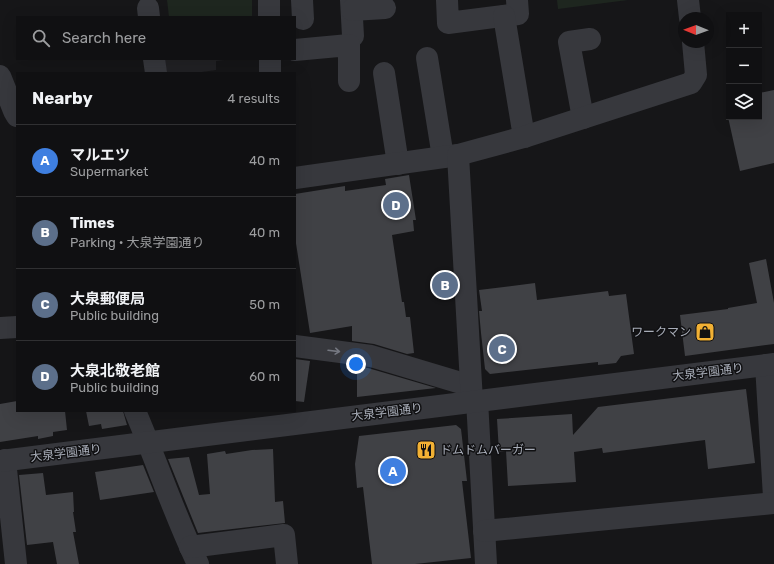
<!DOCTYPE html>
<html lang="en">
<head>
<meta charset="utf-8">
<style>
  body { margin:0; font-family:Rubik,"Noto Sans JP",sans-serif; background:#1e1e20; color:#f1f3f6 }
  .controls { position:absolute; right:12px; top:12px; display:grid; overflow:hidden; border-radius:0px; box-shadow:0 4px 16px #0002 }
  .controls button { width:36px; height:36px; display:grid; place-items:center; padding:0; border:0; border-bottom:1px solid #303032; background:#101012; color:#f1f3f6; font:20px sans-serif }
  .compass { position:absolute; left:678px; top:12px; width:36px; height:36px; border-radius:50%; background:#101012; box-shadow:0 4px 16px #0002; rotate:271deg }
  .you { position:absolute; left:356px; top:364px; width:14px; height:14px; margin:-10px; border:3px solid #fff; border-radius:50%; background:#1a73e8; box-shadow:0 0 0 6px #1a73e833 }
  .badge { display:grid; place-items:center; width:26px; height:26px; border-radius:50%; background:#f2b134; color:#fff; font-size:13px; font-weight:700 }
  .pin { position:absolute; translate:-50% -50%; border:2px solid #fff; box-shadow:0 1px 4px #0006 }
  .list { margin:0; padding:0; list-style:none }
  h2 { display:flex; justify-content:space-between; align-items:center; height:52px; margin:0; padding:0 16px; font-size:17px }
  h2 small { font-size:13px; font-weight:400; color:#9c9d9f }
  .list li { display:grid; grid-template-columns:26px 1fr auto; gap:12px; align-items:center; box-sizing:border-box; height:72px; padding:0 16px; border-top:1px solid #303032 }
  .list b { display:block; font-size:15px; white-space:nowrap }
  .list p { margin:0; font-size:13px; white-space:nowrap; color:#9c9d9f }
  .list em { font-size:13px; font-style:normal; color:#9c9d9f }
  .icon { flex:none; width:22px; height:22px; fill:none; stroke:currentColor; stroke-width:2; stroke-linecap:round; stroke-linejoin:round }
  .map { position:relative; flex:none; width:774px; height:564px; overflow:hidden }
  .search { position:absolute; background:#101012; box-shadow:0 4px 16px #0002; left:16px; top:16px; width:280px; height:44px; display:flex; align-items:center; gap:10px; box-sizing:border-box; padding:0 14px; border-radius:0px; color:#9c9d9f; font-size:15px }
  .panel { position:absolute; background:#101012; box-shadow:0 4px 16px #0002; left:16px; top:72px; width:280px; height:340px; border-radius:0px }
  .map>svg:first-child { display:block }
  .built { fill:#222225 }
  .green { fill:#1e261f }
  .building { fill:#404145 }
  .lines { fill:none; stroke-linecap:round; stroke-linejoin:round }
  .minor { stroke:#37383d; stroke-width:22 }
  .oneway { stroke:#757881 }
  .labels { text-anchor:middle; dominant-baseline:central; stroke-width:3; stroke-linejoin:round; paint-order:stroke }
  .poi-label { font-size:12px; fill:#a8adb8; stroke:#111113; text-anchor:end }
  .street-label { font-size:12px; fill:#a8adb8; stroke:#111113 }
</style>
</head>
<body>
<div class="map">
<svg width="774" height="564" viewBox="0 0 774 564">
  <rect width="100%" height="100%" fill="#161618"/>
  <polygon class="built" points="163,59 233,59 216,61 216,70 195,73 166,73"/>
  <g class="green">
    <polygon points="167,0 252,0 252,17 169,17"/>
    <polygon points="557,0 628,0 558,9"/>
  </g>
  <g class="building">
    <polygon points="774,90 774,163 740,171 728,117 759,117 759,93"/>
    <polygon points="409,175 416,220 413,220 414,231 392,235 402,302 404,302 406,317 410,317 414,353 407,354 374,344 352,341 352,326 310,333 295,237 295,194 345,186 345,191 386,185 385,179"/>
    <polygon points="766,259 774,303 774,344 685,356 680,315 728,309 728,308 757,303 749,263"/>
    <polygon points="535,283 537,300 608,291 609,296 626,294 634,354 621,356 616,363 598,365 598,362 490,374 485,369 481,333 479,311 482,311 479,290"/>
    <polygon points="295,359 310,361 304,402 295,401"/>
    <polygon points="357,367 368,368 436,388 357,397"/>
    <polygon points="746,389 755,463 708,469 705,440 603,453 602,448 574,452 576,482 508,486 506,451 499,452 497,419 572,414 573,435 598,407"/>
    <polygon points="17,401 17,411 65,411 67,430 53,432 53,436 38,439 38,436 0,442 0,404"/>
    <polygon points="86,411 123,411 127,425 102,429 101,424 89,426"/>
    <polygon points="456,425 461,429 467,481 462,481 471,558 415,564 372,564 363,487 357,488 355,464 359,436"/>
    <polygon points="273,449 275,502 283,501 285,523 198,533 168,459 189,457 199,495 210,494 207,454 225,451 226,454 252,450"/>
    <polygon points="143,465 154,492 100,500 95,472"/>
    <polygon points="43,473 46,495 73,492 74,512 73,512 76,532 73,532 79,564 57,564 53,542 27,545 19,475"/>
  </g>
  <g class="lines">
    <g class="minor">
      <polyline points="269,0 269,17"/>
      <polyline points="302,0 303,19"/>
      <polyline points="351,0 353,36"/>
      <polyline points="447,0 448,23 518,14 517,0"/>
      <polyline points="688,0 690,18"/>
      <polyline points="148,8 149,17"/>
      <polyline points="352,10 385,8"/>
      <polyline points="504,16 524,137"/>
      <polyline points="295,50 349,45 349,81"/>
      <polyline points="427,58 443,157"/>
      <polyline points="154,59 156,73"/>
      <polyline points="270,59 270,73"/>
      <polyline points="384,73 398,164"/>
      <polyline points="0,76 14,111 17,116"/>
      <polyline points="583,118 569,42 590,39"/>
      <polyline points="295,178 458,155"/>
      <polyline points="0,328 17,327"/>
      <polyline points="295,346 371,356 471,386"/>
      <polyline points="766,365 774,497"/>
      <polyline points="477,400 486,564"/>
      <polyline points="472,401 458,155 524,137 691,83 696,75 693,42"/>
      <path d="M135 411C157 462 174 514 198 564"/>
      <polyline points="5,460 16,564"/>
      <polyline points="0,461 774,364"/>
      <polyline points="484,531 774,503"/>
      <polyline points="190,547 284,535 287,564"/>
    </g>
  </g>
  <defs><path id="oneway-shaft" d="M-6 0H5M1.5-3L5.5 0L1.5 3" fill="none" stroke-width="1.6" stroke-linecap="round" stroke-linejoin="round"/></defs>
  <use class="oneway" href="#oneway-shaft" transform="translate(334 351) rotate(7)"/>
  <defs>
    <g id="shop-square" transform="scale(1)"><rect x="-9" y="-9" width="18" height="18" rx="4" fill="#f2b134" stroke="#111113"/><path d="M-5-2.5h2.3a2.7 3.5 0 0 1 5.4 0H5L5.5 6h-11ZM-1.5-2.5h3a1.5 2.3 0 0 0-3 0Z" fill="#111"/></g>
    <g id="restaurant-square" transform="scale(1)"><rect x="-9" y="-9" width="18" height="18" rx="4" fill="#f2b134" stroke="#111113"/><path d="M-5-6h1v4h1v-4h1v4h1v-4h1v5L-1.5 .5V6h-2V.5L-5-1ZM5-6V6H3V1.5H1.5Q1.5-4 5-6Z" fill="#111"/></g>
  </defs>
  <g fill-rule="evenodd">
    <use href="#shop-square" x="705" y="332"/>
    <use href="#restaurant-square" x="426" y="450"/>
  </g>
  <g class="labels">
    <g class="poi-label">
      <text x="691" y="332">ワークマン</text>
      <text x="440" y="450" text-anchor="start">ドムドムバーガー</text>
    </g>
    <g class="street-label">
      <text transform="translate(708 372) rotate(-7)">大泉学園通り</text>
      <text transform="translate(387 412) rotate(-7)">大泉学園通り</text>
      <text transform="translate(66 453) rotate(-7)">大泉学園通り</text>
    </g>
  </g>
</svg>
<div class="controls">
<button>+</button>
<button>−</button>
<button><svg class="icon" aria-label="layers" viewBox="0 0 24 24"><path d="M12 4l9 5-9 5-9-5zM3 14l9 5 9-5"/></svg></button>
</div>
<svg class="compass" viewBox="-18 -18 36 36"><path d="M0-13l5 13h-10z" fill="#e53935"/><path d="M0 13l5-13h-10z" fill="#9c9d9f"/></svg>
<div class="you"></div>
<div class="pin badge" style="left:393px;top:471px;background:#3f7fe0">A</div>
<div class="pin badge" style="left:445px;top:285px;background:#5c6f8a">B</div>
<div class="pin badge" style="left:502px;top:349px;background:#5c6f8a">C</div>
<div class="pin badge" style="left:396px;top:205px;background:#5c6f8a">D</div>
<div class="search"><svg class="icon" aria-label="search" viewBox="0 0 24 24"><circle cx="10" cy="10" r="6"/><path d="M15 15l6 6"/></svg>Search here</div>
<section class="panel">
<h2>Nearby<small>4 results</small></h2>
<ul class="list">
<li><span class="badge" style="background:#3f7fe0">A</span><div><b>マルエツ</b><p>Supermarket</p></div><em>40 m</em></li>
<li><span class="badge" style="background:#5c6f8a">B</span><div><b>Times</b><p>Parking · 大泉学園通り</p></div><em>40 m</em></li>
<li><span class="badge" style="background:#5c6f8a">C</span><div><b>大泉郵便局</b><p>Public building</p></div><em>50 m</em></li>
<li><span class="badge" style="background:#5c6f8a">D</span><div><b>大泉北敬老館</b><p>Public building</p></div><em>60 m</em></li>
</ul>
</section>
</div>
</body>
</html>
